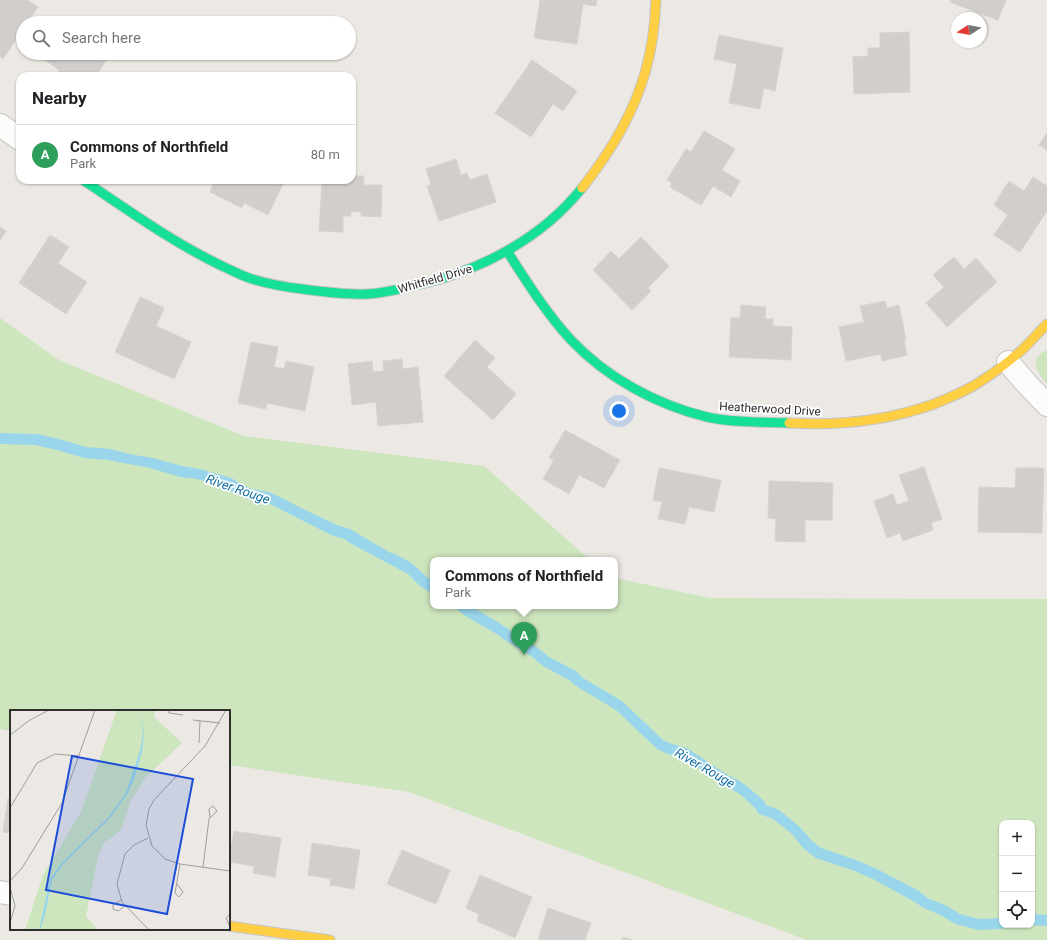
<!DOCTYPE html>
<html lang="en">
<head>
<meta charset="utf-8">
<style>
  body { margin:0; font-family:Roboto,sans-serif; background:#f6f6f6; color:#202124 }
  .controls { position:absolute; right:12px; bottom:12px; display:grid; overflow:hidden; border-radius:8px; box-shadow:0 1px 3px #0004 }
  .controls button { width:36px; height:36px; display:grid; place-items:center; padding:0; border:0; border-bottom:1px solid #e0e0e0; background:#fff; color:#202124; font:20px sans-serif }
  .compass { position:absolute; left:951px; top:12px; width:36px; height:36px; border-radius:50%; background:#fff; box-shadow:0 1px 3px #0004; rotate:259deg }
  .you { position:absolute; left:619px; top:411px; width:14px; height:14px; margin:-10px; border:3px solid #fff; border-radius:50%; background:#1a73e8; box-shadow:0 0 0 6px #1a73e833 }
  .badge { display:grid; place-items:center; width:26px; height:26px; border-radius:50%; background:#b45309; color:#fff; font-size:13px; font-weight:700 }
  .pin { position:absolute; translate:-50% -33px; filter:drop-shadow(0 1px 2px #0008) }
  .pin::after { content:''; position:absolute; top:21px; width:14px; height:12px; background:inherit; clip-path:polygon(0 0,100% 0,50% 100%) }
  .popup { position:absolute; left:430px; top:557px; width:188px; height:52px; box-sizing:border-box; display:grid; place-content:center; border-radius:8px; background:#fff; filter:drop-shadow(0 1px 3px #0005); font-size:13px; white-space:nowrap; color:#757577 }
  .popup b { font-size:15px; color:#202124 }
  .popup::after { content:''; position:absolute; left:50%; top:100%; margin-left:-8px; border:8px solid transparent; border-top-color:#fff }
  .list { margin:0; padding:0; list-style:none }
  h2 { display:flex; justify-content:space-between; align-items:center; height:52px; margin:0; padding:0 16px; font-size:17px }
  h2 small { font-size:13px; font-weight:400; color:#757577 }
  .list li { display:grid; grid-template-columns:26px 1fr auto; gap:12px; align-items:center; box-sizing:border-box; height:60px; padding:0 16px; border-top:1px solid #e0e0e0 }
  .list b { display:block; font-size:15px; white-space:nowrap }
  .list p { margin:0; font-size:13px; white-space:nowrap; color:#757577 }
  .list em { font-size:13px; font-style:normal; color:#757577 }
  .icon { flex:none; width:22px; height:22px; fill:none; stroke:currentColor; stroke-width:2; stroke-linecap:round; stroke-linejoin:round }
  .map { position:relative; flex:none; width:1047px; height:940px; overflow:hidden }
  .search { position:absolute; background:#fff; box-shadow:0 1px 3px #0004; left:16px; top:16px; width:340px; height:44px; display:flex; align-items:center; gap:10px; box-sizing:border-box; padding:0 14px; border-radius:22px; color:#757577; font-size:15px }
  .panel { position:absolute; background:#fff; box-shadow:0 1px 3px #0004; left:16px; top:72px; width:340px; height:112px; border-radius:12px }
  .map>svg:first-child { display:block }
  .green { fill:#cee6be; fill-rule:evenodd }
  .water { fill:#99d6ec }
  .building { fill:#d1cecb; stroke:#d7d4d0 }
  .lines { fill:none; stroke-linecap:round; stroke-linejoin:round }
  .street-casing { stroke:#c5c4c5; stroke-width:24 }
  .fast-casing { stroke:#c5c4c5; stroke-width:11 }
  .slow-casing { stroke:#c5c4c5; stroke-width:11 }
  .street { stroke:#fcfcfb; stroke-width:22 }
  .fast { stroke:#16e098; stroke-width:9 }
  .slow { stroke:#ffcf43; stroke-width:9 }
  .labels { text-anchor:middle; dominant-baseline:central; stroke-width:3.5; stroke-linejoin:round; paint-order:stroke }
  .street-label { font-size:12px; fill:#2e2e2e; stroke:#fff }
  .water-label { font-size:13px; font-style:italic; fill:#0d6fa3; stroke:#fff }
  .inset-road { fill:none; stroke:#a09e9b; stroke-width:1 }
  .view { fill:#1d4ed8; fill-opacity:0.15; stroke:#1d4ed8; stroke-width:2 }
  .inset-edge { fill:none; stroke:#2e2e2e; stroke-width:2 }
</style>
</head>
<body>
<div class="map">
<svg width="1047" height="940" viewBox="0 0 1047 940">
  <rect width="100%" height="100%" fill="#ece8e4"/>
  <g class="green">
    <path d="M0 318 59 360 244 436 484 466 590 560H433V606H615V578L710 598 1047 599V940H807L409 792 229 765V711H11V731L0 729ZM1002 823H1032V925H1002Z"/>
    <path d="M1047 350V384C1037 373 1028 358 1047 350Z"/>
  </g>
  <g class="water">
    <path d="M0 433 37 434 59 439 86 447 110 449 129 454 153 458 182 466 200 469 231 478 241 484 252 489 269 492 286 500 301 508 337 525 350 529 389 552C398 555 408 560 415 566 421 571 426 577 433 581V594L420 586 408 574 348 542 345 539 333 536 266 502 249 499 236 494 226 488 197 479 180 477 150 468 108 460 84 458 57 450 35 445 0 444Z"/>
    <polygon points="452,606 471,606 501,624 514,633 537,647 549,657 576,671 583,678 622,701 663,740 672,744 687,748 729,776 738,780 748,787 764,801 766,805 779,810 800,827 811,840 821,848 856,860 877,869 919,891 929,899 943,904 960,914 979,919 1002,918 1002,925 1032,925 1032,914 1047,915 1047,926 1030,925 1000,929 978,930 956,924 938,914 924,908 913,901 873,879 852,870 816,858 803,848 792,834 773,819 759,814 755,808 741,795 733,790 723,786 697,767 692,766 682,758 668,754 657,749 616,710 576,686 569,680 543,666 531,656 508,642 495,633 467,617"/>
  </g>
  <g class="building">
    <polygon points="0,0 27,0 38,7 27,23 23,23 23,29 3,59 0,56"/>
    <polygon points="540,0 597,0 596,6 583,4 577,44 534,38"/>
    <polygon points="951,0 1006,0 998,20 950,2"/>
    <polygon points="909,32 910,92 854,94 853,57 868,56 868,48 880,48 880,33"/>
    <polygon points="719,35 783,48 775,91 764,88 760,109 729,103 737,64 714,59"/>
    <polygon points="45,53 104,53 109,56 96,76 60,76 57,74 59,70 42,58"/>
    <polygon points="532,60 577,91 563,111 553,104 531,137 495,113"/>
    <polygon points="704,131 735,149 722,170 740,181 731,197 713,186 701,205 670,187 672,183 667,180 686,149 691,152"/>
    <polygon points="1047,133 1047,150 1039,145"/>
    <polygon points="456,159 461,175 467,173 470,180 487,174 496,202 439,221 427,186 431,185 426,169"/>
    <polygon points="352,176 364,176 363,185 382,185 381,217 361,216 361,212 351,211 351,216 343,216 343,232 319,231 322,183 331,183 331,180 352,180"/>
    <polygon points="1033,177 1047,186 1047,211 1020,252 994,235 1008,215 994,205 1009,181 1024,191"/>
    <polygon points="215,180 285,180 268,215 244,203 242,208 210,192"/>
    <polygon points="0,227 6,231 0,240"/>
    <polygon points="50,235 69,247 58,263 87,282 66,314 19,283"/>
    <polygon points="641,237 669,266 648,288 651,291 632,310 593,270 611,251 619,259"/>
    <polygon points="954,257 964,269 976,258 997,282 947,327 926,303 944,287 933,275"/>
    <polygon points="140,297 164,308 156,326 191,342 174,379 115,352"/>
    <polygon points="885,301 887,308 899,305 906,340 904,340 907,355 882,361 881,354 846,361 839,327 864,322 860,306"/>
    <polygon points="741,305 766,307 765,319 773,319 773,326 792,327 791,360 729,357 731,318 740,318"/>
    <polygon points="475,340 495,358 487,367 516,394 493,420 444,376"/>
    <polygon points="251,342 278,347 274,367 284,369 286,361 314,367 305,411 267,403 266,409 238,403"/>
    <polygon points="402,359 403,369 418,367 423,422 378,426 376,402 352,405 348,364 372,361 373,372 384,371 383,361"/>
    <polygon points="565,430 620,460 604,488 579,475 569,494 543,479 554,460 549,458"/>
    <polygon points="924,467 942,519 931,523 933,530 903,541 900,533 887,538 874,501 893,494 897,505 909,501 899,475"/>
    <polygon points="659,468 721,480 714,512 689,507 685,524 658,519 662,502 653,500"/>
    <polygon points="1016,468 1044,468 1042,533 978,532 979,487 1015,488"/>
    <polygon points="769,481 833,483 832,520 805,520 805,542 775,541 776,519 768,518"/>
    <polygon points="8,798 11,799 11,833 3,832"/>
    <polygon points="234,831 281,838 275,877 253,873 254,866 229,862"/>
    <polygon points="312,843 360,850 354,889 330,885 331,879 308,875"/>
    <polygon points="402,850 450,870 436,904 387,884"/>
    <polygon points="480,875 532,897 515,938 477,921 479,914 466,908"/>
    <polygon points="548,908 591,923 585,940 538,940"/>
    <polygon points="623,937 633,940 622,940"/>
  </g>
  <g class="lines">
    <g class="street-casing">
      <g id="street">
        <polyline points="0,125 20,139"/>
        <polyline points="1008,362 1026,383 1047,405"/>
        <polyline points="0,892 11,894"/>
      </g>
    </g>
    <g class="fast-casing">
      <g id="fast">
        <path d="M83 180C128 210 172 242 222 266 231 270 242 276 252 279 268 284 285 287 302 289 324 292 346 295 368 294 387 293 404 288 422 284 483 269 542 238 582 188"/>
        <path d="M507 251C527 282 546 313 571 340 607 378 657 405 707 417 734 423 762 422 789 423"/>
      </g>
    </g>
    <g class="slow-casing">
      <g id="slow">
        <path d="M582 188C609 154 633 115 645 73 652 49 655 25 656 0"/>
        <path d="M789 423C839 426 887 421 934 404 949 398 964 392 978 383 994 373 1010 361 1024 348 1032 340 1039 332 1047 324"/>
        <polyline points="229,926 330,940"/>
      </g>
    </g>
    <use href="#street" class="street"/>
    <use href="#fast" class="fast"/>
    <use href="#slow" class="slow"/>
  </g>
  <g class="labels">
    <g class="street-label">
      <text transform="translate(435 279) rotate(-16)">Whitfield Drive</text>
      <text transform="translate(770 409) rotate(3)">Heatherwood Drive</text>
    </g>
    <g class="water-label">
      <text transform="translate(238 489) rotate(19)">River Rouge</text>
      <text transform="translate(705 768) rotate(30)">River Rouge</text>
    </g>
  </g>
  <g transform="translate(10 710)">
    <rect width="220" height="220" fill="#ece8e4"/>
    <path d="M107 0H145L144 7 172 33 135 68 121 90 111 120 94 133 88 146 76 206 88 220H15L33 165 71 102Z" fill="#cee6be"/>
    <path d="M130 0 134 24 132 42 126 63 118 83 100 108 53 154 42 170 35 205 31 217 29 220 40 169 52 153 99 107 116 83 130 41 133 24Z" fill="#99d6ec"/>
    <path class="inset-road" d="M159 0V3L173 5M216 0 195 36 144 90 139 99 136 115 142 136 155 149 170 154 220 161M183 10 210 13M0 25 20 10 39 0M189 33 190 11M0 98 27 53 45 44 69 46M138 128 124 135 115 144 107 174 112 192 139 220M193 157 199 109 207 101 203 96 199 99 200 108M0 171 12 158 52 93 85 0M167 174 173 182 169 187 165 183 170 154M0 177 5 196 0 213M111 190 103 195V199L108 201 115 196M220 204 216 208 220 217"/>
    <path class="view" d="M62 46 183 69 157 204 36 180Z"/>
    <rect width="220" height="220" class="inset-edge"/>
  </g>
</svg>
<div class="controls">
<button>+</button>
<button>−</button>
<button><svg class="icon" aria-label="locate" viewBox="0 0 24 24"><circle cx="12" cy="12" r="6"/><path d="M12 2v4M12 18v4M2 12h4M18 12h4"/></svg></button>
</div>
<svg class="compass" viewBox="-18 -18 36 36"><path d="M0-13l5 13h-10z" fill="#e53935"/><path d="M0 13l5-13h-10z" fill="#757577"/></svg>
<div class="you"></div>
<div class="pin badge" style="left:524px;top:655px;background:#2e9e5b">A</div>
<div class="popup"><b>Commons of Northfield</b>Park</div>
<div class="search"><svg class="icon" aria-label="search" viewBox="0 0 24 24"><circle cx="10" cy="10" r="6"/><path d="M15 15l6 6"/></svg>Search here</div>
<section class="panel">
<h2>Nearby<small></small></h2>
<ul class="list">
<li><span class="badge" style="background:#2e9e5b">A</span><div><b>Commons of Northfield</b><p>Park</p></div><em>80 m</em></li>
</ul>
</section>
</div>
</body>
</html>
